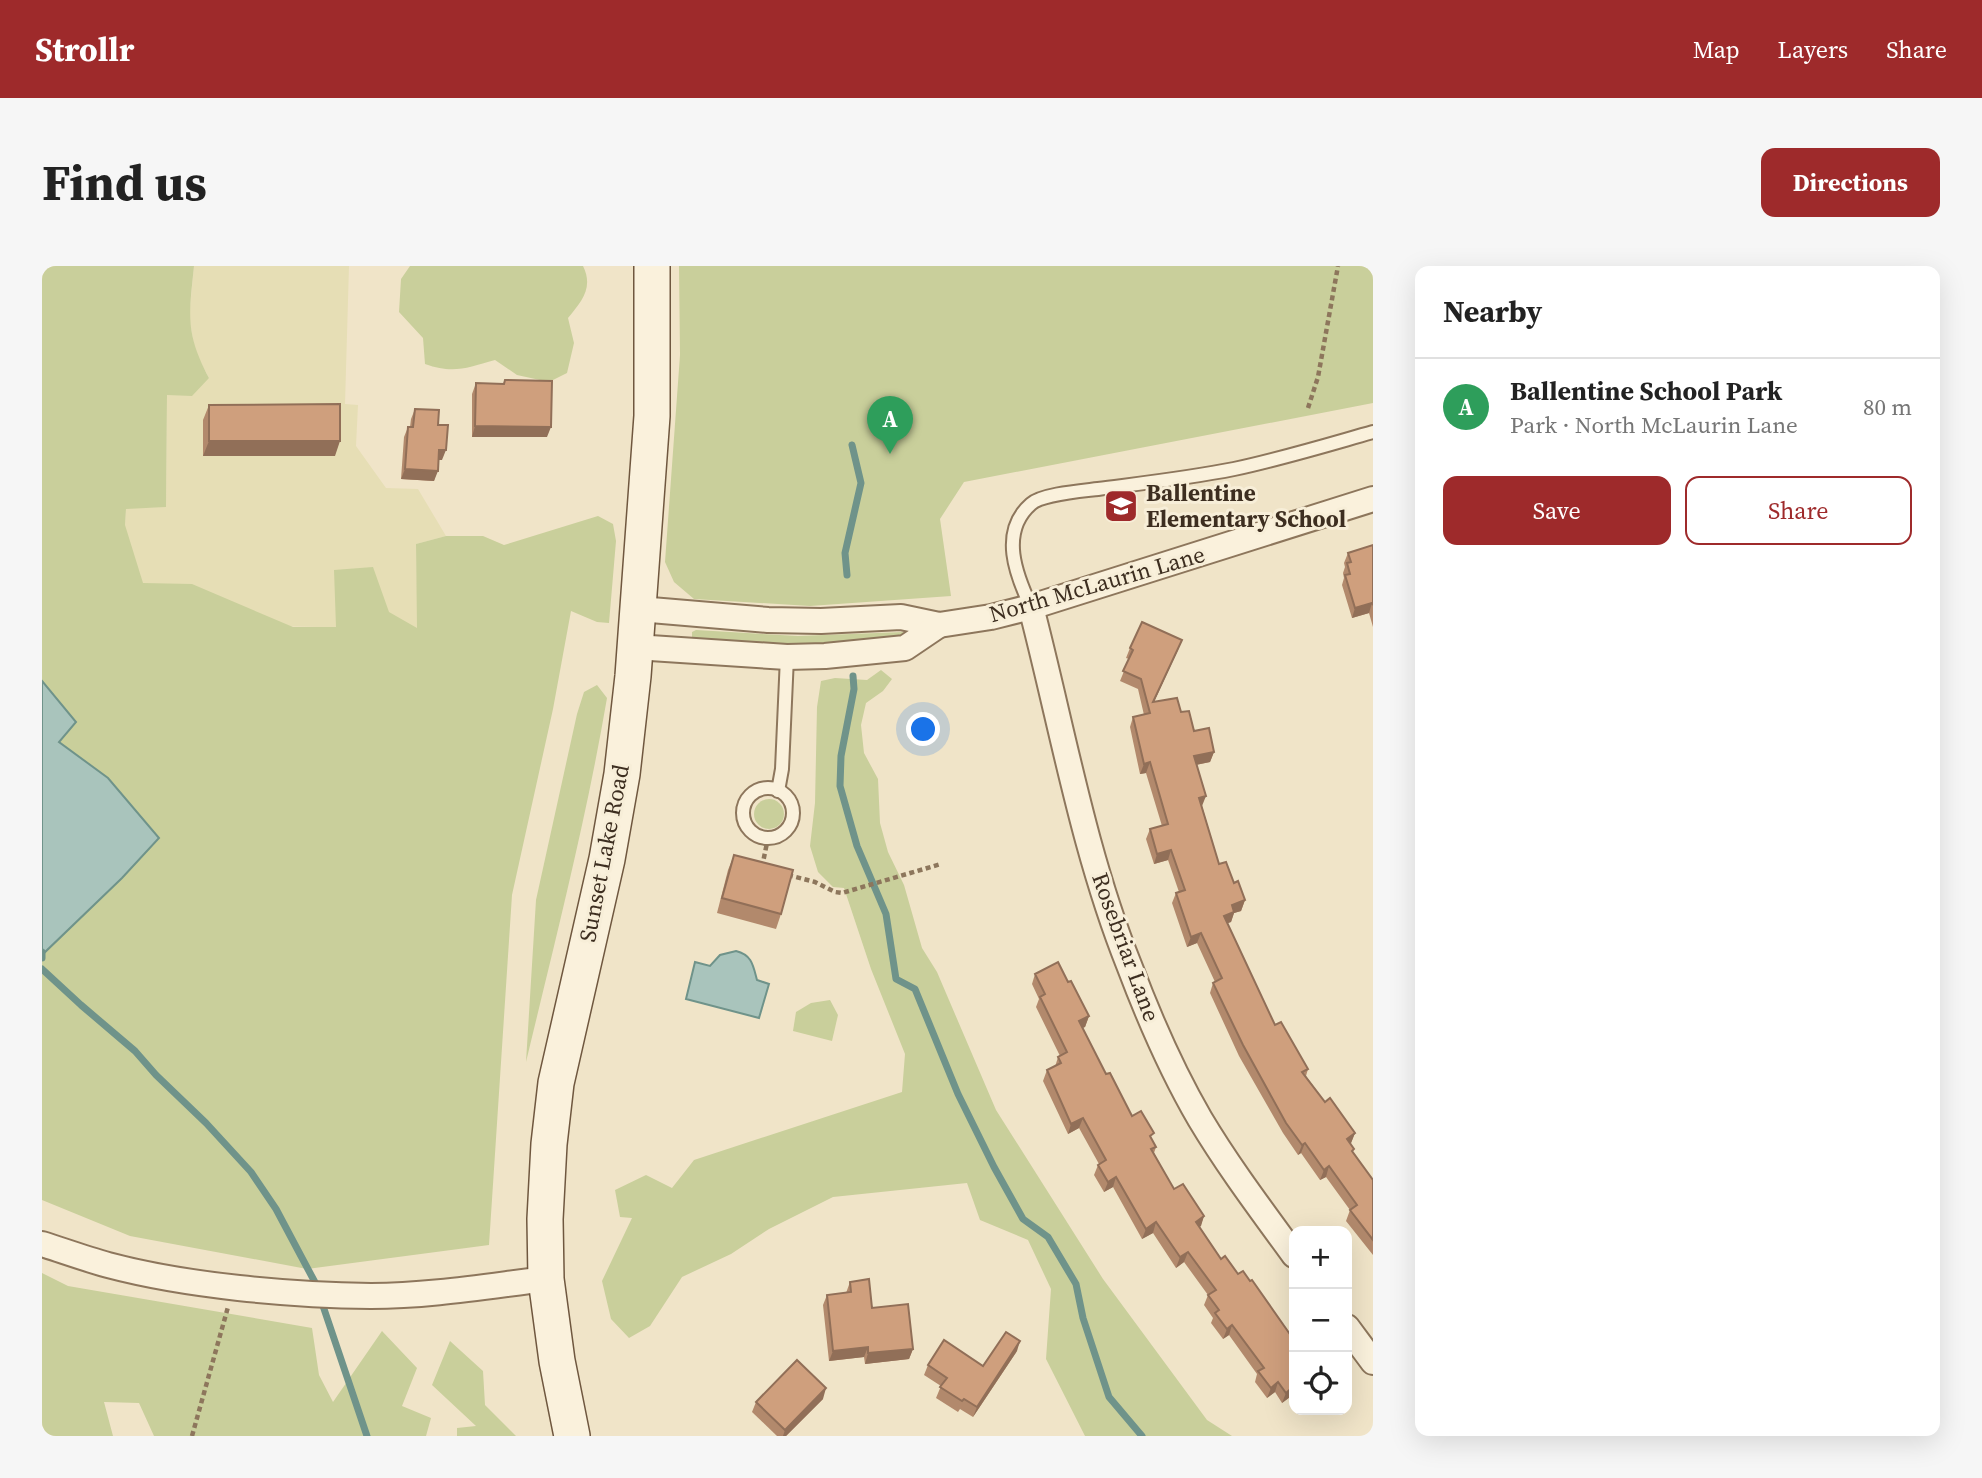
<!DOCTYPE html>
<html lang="en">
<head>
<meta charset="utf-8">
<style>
  body { margin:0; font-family:"Source Serif 4",serif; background:#f6f6f6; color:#222 }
  .controls { position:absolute; right:21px; bottom:21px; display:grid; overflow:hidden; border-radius:14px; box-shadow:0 7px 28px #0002 }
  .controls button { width:63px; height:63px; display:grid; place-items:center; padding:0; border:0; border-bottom:2px solid #e0e0e0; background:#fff; color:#222; font:35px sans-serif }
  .you { position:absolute; left:882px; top:464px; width:24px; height:24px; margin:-18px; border:5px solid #fff; border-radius:50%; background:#1a73e8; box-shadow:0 0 0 10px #1a73e833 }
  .badge { display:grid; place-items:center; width:46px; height:46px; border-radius:50%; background:#9e2a2b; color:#fff; font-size:23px; font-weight:700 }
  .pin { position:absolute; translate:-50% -58px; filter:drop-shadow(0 2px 4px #0008) }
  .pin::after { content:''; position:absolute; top:37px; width:24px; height:21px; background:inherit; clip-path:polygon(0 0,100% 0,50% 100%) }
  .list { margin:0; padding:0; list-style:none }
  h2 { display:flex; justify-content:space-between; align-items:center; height:91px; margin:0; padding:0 28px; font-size:30px }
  h2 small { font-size:23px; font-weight:400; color:#767676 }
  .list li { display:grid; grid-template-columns:46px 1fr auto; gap:21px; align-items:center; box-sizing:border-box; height:98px; padding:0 28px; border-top:2px solid #e0e0e0 }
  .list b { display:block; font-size:26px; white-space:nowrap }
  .list p { margin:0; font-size:23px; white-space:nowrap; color:#767676 }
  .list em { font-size:23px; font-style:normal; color:#767676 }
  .actions { display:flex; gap:14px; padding:21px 28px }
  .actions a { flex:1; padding:16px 0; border:2px solid #9e2a2b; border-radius:14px; text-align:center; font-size:24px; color:#9e2a2b }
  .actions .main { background:#9e2a2b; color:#fff }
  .icon { flex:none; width:38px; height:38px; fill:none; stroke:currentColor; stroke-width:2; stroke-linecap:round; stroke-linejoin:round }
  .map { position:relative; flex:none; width:1331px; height:1170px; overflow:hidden; border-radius:14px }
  header { display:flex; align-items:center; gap:42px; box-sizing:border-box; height:98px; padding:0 35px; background:#9e2a2b; color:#fff }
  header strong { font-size:33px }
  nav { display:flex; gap:38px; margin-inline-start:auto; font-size:24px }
  .intro { display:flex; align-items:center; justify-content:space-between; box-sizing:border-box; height:168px; padding:0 42px }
  h1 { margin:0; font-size:49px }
  .button { padding:18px 32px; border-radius:14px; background:#9e2a2b; color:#fff; font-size:24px; font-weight:700 }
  main { display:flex; gap:42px; padding:0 42px }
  aside { flex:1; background:#fff; border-radius:14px; box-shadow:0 7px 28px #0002 }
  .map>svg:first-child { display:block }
  .farmland { fill:#e6deb5 }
  .green { fill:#c9cf9b }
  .water { fill:#a9c4bc; stroke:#6f938a; stroke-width:2 }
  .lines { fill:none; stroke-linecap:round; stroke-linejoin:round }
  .stream { stroke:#6f938a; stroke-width:7 }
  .lane-casing { stroke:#8d765c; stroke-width:16 }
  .street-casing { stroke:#8d765c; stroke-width:28 }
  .secondary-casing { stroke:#6f573f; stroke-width:38 }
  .path { stroke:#8d765c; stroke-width:4.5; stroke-dasharray:5 3.5; stroke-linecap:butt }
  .lane { stroke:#faf1dc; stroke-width:12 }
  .street { stroke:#faf1dc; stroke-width:24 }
  .secondary { stroke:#faf1dc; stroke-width:35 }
  .wall { fill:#b2896c }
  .shaded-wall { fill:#916f58 }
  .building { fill:#cf9f7d; stroke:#916f58; stroke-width:2 }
  .labels { text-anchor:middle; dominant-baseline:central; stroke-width:6; stroke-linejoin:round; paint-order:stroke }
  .poi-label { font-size:23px; font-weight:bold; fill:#3d2e20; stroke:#f7eed8; text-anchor:start }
  .street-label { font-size:23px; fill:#3d2e20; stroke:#f7eed8 }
</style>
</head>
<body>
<header>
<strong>Strollr</strong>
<nav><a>Map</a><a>Layers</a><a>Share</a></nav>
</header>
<div class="intro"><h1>Find us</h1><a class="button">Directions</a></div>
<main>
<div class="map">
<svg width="1331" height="1170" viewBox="0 0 1331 1170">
  <rect width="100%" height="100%" fill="#f0e4c8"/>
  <polygon class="farmland" points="152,0 307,0 303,138 316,139 314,180 344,222 376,223 404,270 374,278 376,363 77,357 84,242 124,241 125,128 167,112 153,85 147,51"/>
  <g class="green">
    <path d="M0 0H152C147 49 143 67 167 112L150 130 125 129 124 241 84 243 83 259 101 317 150 318 251 361H294L292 304 331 301 347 346 375 362 374 278 404 270H441L462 279 556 250 571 258 574 275 567 357 555 356 529 345 511 443 470 629 447 979 265 1003 88 970 0 934V689L80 612 66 512 17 476 33 456 0 415Z"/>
    <path d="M368 0H541C552 22 539 36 526 52L532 77 525 107 507 116 475 109 453 94C425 102 411 108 383 98L381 72 357 46 359 13Z"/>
    <polygon points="637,0 1331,0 1331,137 922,216 898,253 909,330 768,340 652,333 632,316 623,296 638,89"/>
    <polygon points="654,364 756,370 861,366 863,370 802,379 753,380 650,373 650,366"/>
    <polygon points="839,404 850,413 841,425 824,437 819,459 822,487 836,513 838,557 846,586 862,619 880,682 895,706 954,844 1061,1013 1165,1154 1190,1170 1043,1170 1004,1093 1009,1023 986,974 938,954 925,917 791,931 727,963 689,988 640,1011 608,1060 587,1072 569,1053 560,1015 590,952 578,951 573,924 604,909 630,922 652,894 860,826 863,788 829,703 802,622 791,621 776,606 768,580 773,537 775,441 779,415 793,412 825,414"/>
    <path d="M555 419 565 432C544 555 513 675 484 796L494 634 535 448 542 426Z"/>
    <circle cx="727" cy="548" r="15"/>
    <polygon points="788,734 796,749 790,775 751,765 754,746 769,737"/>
    <polygon points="0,1007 26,1020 270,1062 277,1109 291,1136 340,1065 375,1102 360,1140 389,1152 384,1170 112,1170 97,1137 62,1136 71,1170 0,1170"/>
    <polygon points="408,1075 441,1105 443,1139 474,1170 415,1170 415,1162 434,1160 390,1119"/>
  </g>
  <g class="water">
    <polygon points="0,415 34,456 17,476 66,512 117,572 80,612 0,689"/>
    <path d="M694 685C710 689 711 699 715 714L727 718 717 752 644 733 653 696 668 700 678 689Z"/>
  </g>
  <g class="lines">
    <g class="stream">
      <polyline points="805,309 803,287 819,217 810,179"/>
      <polyline points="811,410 812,423 799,490 798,520 815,580 844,648 854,713 873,723 916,828 952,901 981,953 1006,971 1034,1018 1041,1052 1067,1131 1100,1170"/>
      <polyline points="0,686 0,692"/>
      <polyline points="0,703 39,739 93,785 114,809 164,857 209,906 234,943 276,1022"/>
      <polyline points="279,1034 325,1170"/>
    </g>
    <g class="lane-casing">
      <g id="lane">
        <path d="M989 341C974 309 957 266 989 238 1000 228 1040 225 1056 223 1102 217 1147 212 1192 203 1239 193 1285 179 1331 166"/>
        <circle cx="726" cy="547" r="25"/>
        <polyline points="736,525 740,503 745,391"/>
      </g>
    </g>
    <g class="street-casing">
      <g id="street">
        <path d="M989 341C1020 460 1041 584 1087 699 1107 752 1130 805 1158 853 1186 900 1220 945 1252 989"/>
        <polyline points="597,343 726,354 779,355 859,351 897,359 949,351 989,341 1331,233"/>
        <polyline points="593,381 745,391 783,390 863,382 897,359"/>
        <path d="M0 978C22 985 44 993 66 999 145 1020 248 1029 329 1030 388 1030 446 1020 504 1013"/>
        <polyline points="1305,1061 1331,1096"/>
      </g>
    </g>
    <g class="secondary-casing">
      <polyline id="secondary" points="530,1170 515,1095 504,1013 503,953 507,878 514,817 565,593 580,508 591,410 610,150 610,0"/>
    </g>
    <g class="path">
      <polyline points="1266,142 1276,111 1296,0"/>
      <polyline points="720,601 726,572"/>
      <polyline points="746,609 773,616 793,626 800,627 899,598"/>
      <polyline points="150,1170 186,1041"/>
    </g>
    <use href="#lane" class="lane"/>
    <use href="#street" class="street"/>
    <use href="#secondary" class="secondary"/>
  </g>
  <g class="wall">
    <polygon points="463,114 505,171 430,171 430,128 434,117 461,118"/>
    <polygon points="167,139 293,190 161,190 161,154"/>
    <polygon points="373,143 396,159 400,194 397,194 392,215 359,213 362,171 366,161 368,161 369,153"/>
    <polygon points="1331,279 1331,361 1327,347 1310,352 1300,319 1302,312 1301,307 1303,301 1302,297 1306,287"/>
    <polygon points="1140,374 1112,436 1139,446 1152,465 1172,486 1168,496 1154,499 1160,540 1177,598 1192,617 1203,634 1199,645 1192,647 1189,656 1185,657 1233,759 1266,803 1264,810 1283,836 1313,867 1309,877 1311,886 1331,914 1331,989 1304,955 1308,944 1284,911 1278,914 1259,887 1256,889 1241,867 1197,790 1168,727 1171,717 1173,716 1155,677 1145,681 1130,637 1134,627 1137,626 1126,594 1112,598 1104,573 1108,563 1120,560 1104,507 1098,508 1088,461 1091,451 1102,449 1096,423 1078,415 1087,393 1084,392 1088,382"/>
    <polygon points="692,589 739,648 734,663 675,647 686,604"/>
    <polygon points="993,708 1026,716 1047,750 1043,761 1040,762 1064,808 1090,850 1110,874 1114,881 1112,887 1132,923 1162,950 1158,961 1179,993 1196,1008 1252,1074 1252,1128 1240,1137 1233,1126 1225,1132 1213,1116 1215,1108 1187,1069 1181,1073 1169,1057 1171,1052 1162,1039 1166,1029 1142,996 1134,1002 1111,967 1100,973 1071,921 1062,926 1052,909 1056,899 1057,898 1037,862 1026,868 1001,815 1005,804 1013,801 1016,791 1018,790 994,741 997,733 990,718"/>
    <polygon points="808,1016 830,1042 871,1083 867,1093 823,1098 822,1091 787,1095 781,1039 785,1029 804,1027"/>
    <polygon points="975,1085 931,1151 918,1143 916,1146 894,1132 899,1120 882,1109 886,1099 941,1100"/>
    <polygon points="781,1133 744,1170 735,1170 710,1146 714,1136"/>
  </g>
  <g class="shaded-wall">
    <polygon points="433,160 509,161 505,171 430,171"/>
    <polygon points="167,175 298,175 293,190 161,190"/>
    <polygon points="397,184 404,184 400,194 394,194"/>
    <polygon points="363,203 396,205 392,215 359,213"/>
    <polygon points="1330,337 1327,347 1310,352 1313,342"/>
    <polygon points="1140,374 1136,384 1107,446 1111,436"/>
    <polygon points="1172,486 1168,496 1148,500 1152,490"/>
    <polygon points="1108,496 1104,507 1098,508 1102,498"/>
    <polygon points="1164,530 1160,540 1157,532"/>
    <polygon points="1129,584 1126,594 1112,598 1115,588"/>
    <polygon points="1203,634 1199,645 1192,647 1189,656 1178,660 1182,650 1190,639"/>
    <polygon points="1159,667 1155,677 1145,681 1149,671"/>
    <polygon points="1047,750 1043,761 1033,765 1037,755"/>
    <polygon points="1041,852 1037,862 1026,868 1029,858"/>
    <polygon points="1313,867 1309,877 1301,883 1305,873"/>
    <polygon points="1263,877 1259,887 1256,889 1260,879"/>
    <polygon points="1287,900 1284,911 1278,914 1282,904"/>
    <polygon points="1074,911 1071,921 1062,926 1066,916"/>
    <polygon points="1162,950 1159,960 1150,966 1154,956"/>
    <polygon points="1114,956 1111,967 1100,973 1104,963"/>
    <polygon points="1146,986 1142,996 1134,1002 1138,991"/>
    <polygon points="1190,1059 1187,1069 1181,1073 1185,1063"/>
    <polygon points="978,1075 975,1085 931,1151 935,1141"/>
    <polygon points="826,1081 822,1091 787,1095 791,1085"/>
    <polygon points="871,1083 867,1093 823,1098 826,1087"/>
    <polygon points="1236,1116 1233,1126 1225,1132 1229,1122"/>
    <polygon points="1252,1120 1252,1128 1240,1137 1244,1127"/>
    <polygon points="784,1122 781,1133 744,1170 741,1170 743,1164"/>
  </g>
  <g class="building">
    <polygon points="463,114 510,115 509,161 433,160 434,117 462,118"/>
    <polygon points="298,138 298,175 167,175 167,139"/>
    <polygon points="373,143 397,144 396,159 406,159 404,184 397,184 396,205 363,203 366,161 371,161"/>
    <polygon points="1331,279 1331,339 1330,337 1313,342 1303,309 1308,308 1305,297 1309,296 1306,287"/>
    <polygon points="1100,356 1140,374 1111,436 1135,432 1139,446 1147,445 1152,465 1167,462 1172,486 1152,490 1164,530 1157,532 1177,598 1184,596 1192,617 1196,615 1203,634 1190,639 1192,646 1182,650 1233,759 1239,756 1266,803 1260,806 1283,836 1288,832 1313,867 1305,873 1312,883 1310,885 1331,914 1331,974 1308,944 1315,939 1287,900 1282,904 1263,877 1260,879 1244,857 1201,779 1171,717 1180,712 1159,667 1149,671 1134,627 1143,624 1129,584 1115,588 1108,563 1126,558 1108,496 1102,498 1091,451 1108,447 1099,413 1081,405 1091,384 1088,382"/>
    <polygon points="692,589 751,604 739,648 680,632"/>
    <polygon points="1016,696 1026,716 1029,715 1047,750 1037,755 1064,808 1068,807 1090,850 1099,845 1112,867 1108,870 1114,881 1109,883 1132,923 1141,918 1162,950 1154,956 1179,993 1183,990 1196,1008 1201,1005 1208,1015 1210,1014 1252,1074 1252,1120 1244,1127 1236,1116 1229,1122 1216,1105 1222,1102 1190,1059 1185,1063 1173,1047 1177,1044 1166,1029 1174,1024 1146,986 1138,991 1114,956 1104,963 1074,911 1066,916 1056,899 1064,894 1041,852 1029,858 1005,804 1019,797 1016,791 1025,786 998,731 1003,728 993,708"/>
    <polygon points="827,1013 830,1042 866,1038 871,1083 826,1087 826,1081 791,1085 785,1029 809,1026 808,1016"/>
    <polygon points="964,1066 978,1075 935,1141 922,1133 920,1135 898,1121 905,1112 886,1099 902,1074 941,1100"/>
    <polygon points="755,1094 784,1122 743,1164 714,1136"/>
  </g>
  <defs>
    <g id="school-square" transform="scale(1.75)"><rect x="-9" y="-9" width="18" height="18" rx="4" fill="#9e2a2b" stroke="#f7eed8"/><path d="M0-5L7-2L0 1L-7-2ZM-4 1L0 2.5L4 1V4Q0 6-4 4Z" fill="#fff"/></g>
  </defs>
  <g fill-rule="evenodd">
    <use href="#school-square" x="1079" y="240"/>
  </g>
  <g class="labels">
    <g class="poi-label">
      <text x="1104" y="227">Ballentine<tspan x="1104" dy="26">Elementary School</tspan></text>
    </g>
    <g class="street-label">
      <text transform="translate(1055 318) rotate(-16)">North McLaurin Lane</text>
      <text transform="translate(562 587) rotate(-79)">Sunset Lake Road</text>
      <text transform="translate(1084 681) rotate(70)">Rosebriar Lane</text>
    </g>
  </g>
</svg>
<div class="controls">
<button>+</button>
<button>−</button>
<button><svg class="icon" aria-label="locate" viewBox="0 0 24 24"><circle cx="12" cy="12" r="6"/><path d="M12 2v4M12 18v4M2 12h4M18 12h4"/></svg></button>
</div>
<div class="you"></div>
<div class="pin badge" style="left:848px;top:188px;background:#2e9e5b">A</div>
</div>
<aside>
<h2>Nearby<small></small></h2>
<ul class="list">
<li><span class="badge" style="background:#2e9e5b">A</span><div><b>Ballentine School Park</b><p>Park · North McLaurin Lane</p></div><em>80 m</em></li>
</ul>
<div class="actions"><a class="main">Save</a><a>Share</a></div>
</aside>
</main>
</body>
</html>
